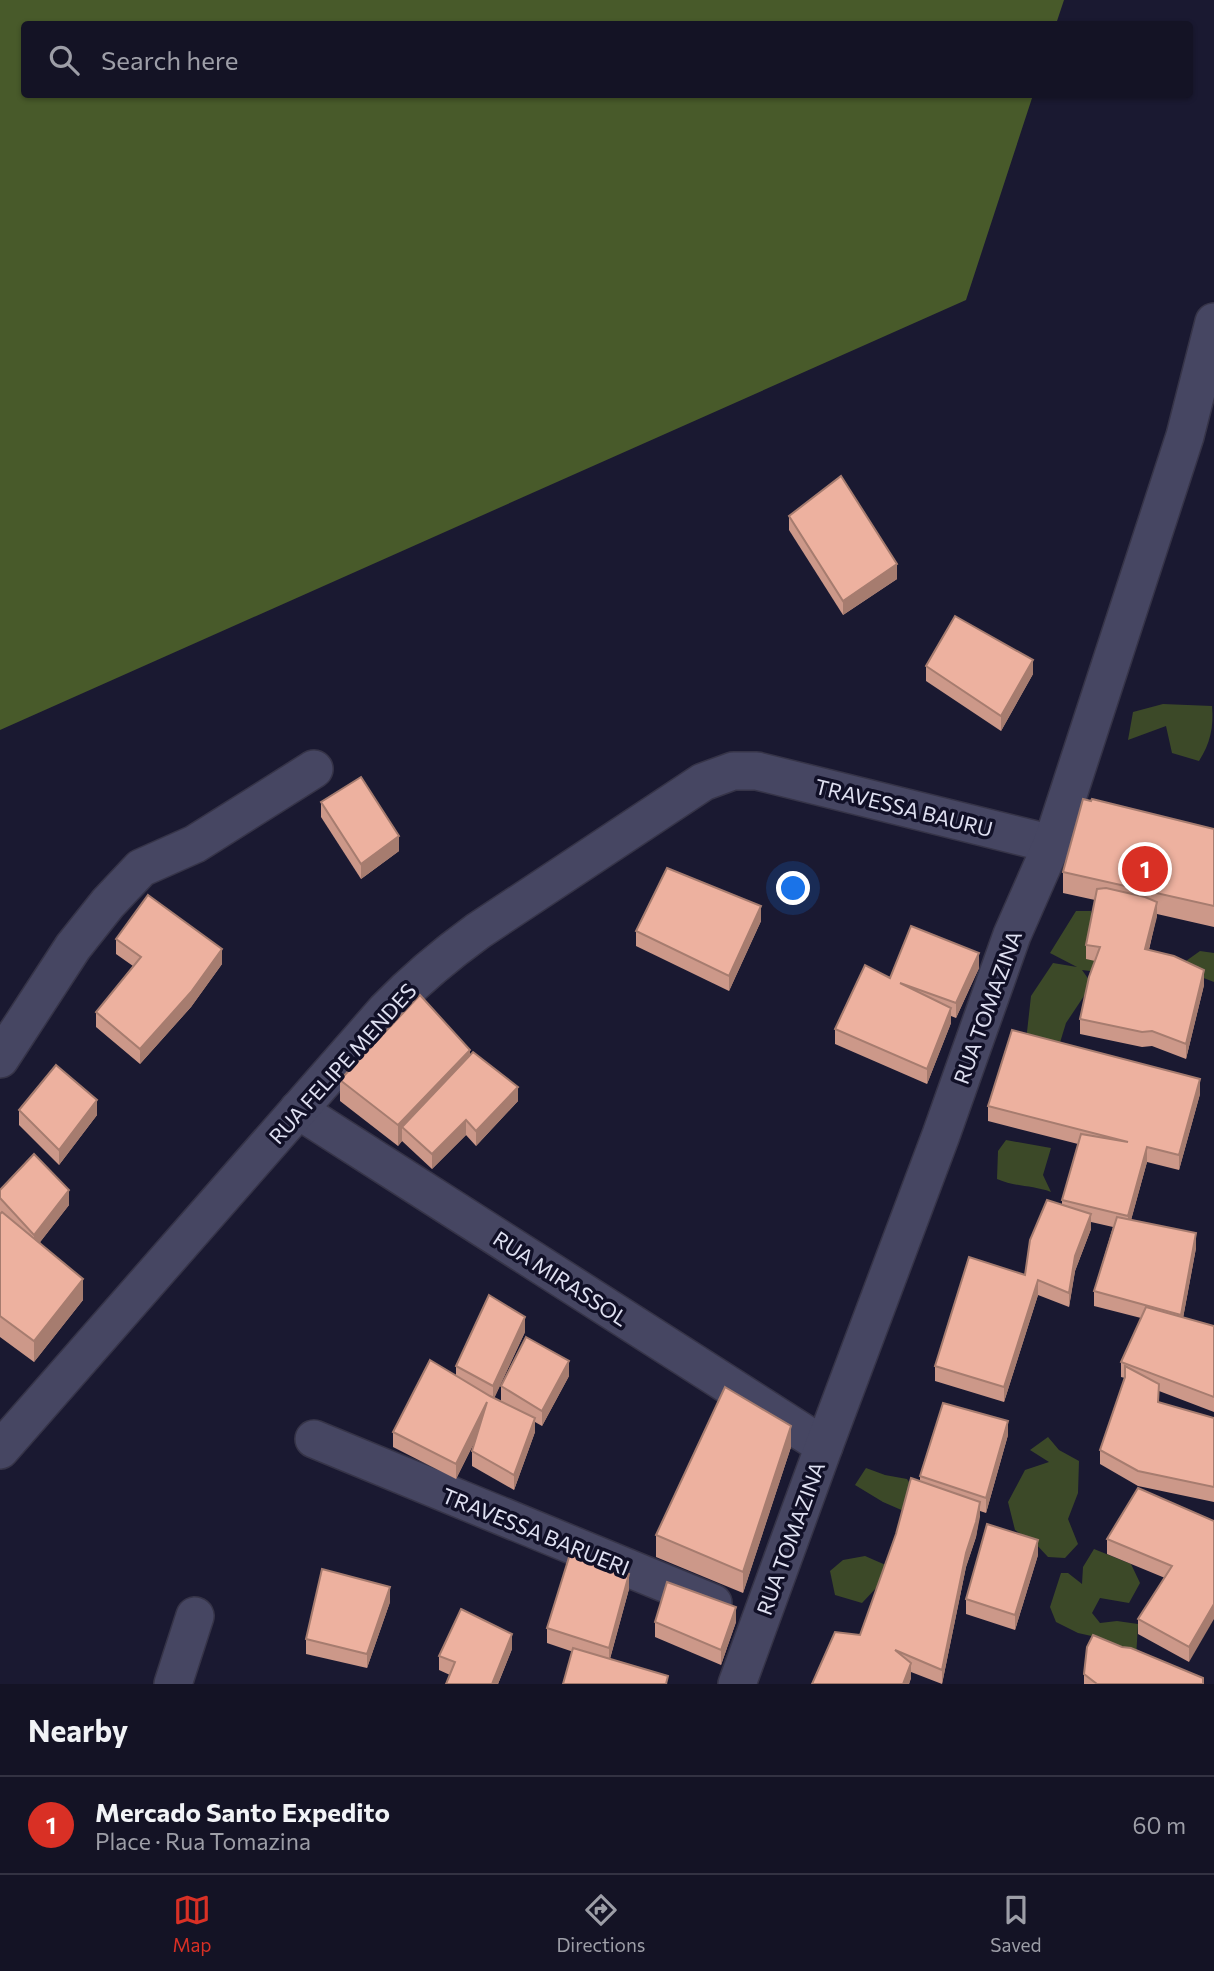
<!DOCTYPE html>
<html lang="en">
<head>
<meta charset="utf-8">
<style>
  body { margin:0; font-family:Commissioner,sans-serif; background:#1d1c2d; color:#f1f3f6 }
  .you { position:absolute; left:794px; top:889px; width:24px; height:24px; margin:-18px; border:5px solid #fff; border-radius:50%; background:#1a73e8; box-shadow:0 0 0 10px #1a73e833 }
  .badge { display:grid; place-items:center; width:46px; height:46px; border-radius:50%; background:#d93025; color:#fff; font-size:23px; font-weight:700 }
  .pin { position:absolute; translate:-50% -50%; border:4px solid #fff; box-shadow:0 2px 7px #0006 }
  .list { margin:0; padding:0; list-style:none }
  h2 { display:flex; justify-content:space-between; align-items:center; height:91px; margin:0; padding:0 28px; font-size:30px }
  h2 small { font-size:23px; font-weight:400; color:#9d9ea7 }
  .list li { display:grid; grid-template-columns:46px 1fr auto; gap:21px; align-items:center; box-sizing:border-box; height:98px; padding:0 28px; border-top:2px solid #333242 }
  .list b { display:block; font-size:26px; white-space:nowrap }
  .list p { margin:0; font-size:23px; white-space:nowrap; color:#9d9ea7 }
  .list em { font-size:23px; font-style:normal; color:#9d9ea7 }
  .icon { flex:none; width:38px; height:38px; fill:none; stroke:currentColor; stroke-width:2; stroke-linecap:round; stroke-linejoin:round }
  .map { position:relative; flex:none; width:1214px; height:1684px; overflow:hidden }
  .search { position:absolute; background:#141325; box-shadow:0 2px 5px #0004; left:21px; right:21px; top:21px; height:77px; display:flex; align-items:center; gap:18px; box-sizing:border-box; padding:0 24px; border-radius:7px; color:#9d9ea7; font-size:26px }
  .sheet { height:189px; background:#141325 }
  nav { display:flex; justify-content:space-around; align-items:center; box-sizing:border-box; height:98px; border-top:2px solid #333242; background:#141325; font-size:19px; color:#9d9ea7 }
  nav a { display:grid; justify-items:center; gap:4px }
  nav .on { color:#d93025 }
  .map>svg:first-child { display:block }
  .green { fill:#3c4928 }
  .forest { fill:#485a2a }
  .lines { fill:none; stroke-linecap:round; stroke-linejoin:round }
  .minor-casing { stroke:#363448; stroke-width:40 }
  .minor { stroke:#464662; stroke-width:37 }
  .wall { fill:#cc9889 }
  .shaded-wall { fill:#a67c6f }
  .building { fill:#edb19f; stroke:#a67c6f; stroke-width:2 }
  .labels { text-anchor:middle; dominant-baseline:central; stroke-width:7; stroke-linejoin:round; paint-order:stroke }
  .street-label { font-size:21px; fill:#dfe0f1; stroke:#111027 }
</style>
</head>
<body>
<div class="map">
<svg width="1214" height="1684" viewBox="0 0 1214 1684">
  <rect width="100%" height="100%" fill="#1a1931"/>
  <g class="green">
    <path d="M1163 704 1212 706C1214 727 1210 744 1199 761L1172 753 1166 726 1128 740 1133 712Z"/>
    <polygon points="1076,911 1091,911 1098,965 1090,971 1082,970 1092,984 1066,1023 1058,1049 1026,1041 1031,996 1053,963 1077,967 1050,953"/>
    <polygon points="1200,951 1214,953 1214,982 1201,977 1186,961"/>
    <path d="M1006 1140 1051 1148 1043 1175 1051 1192C1032 1185 1015 1187 997 1179L998 1151Z"/>
    <polygon points="1048,1437 1059,1450 1079,1461 1078,1493 1068,1519 1078,1544 1065,1558 1048,1557 1034,1542 1015,1530 1008,1502 1025,1470 1049,1462 1030,1450"/>
    <polygon points="866,1468 885,1475 907,1479 918,1495 906,1512 883,1502 855,1485"/>
    <polygon points="1094,1549 1131,1564 1140,1583 1129,1603 1100,1598 1092,1613 1100,1623 1117,1621 1138,1624 1136,1658 1096,1637 1078,1633 1056,1622 1050,1607 1061,1573 1068,1573 1082,1584 1083,1567"/>
    <polygon points="865,1556 888,1566 878,1586 862,1603 835,1595 830,1571 843,1560"/>
  </g>
  <polygon class="forest" points="0,0 1064,0 1056,24 24,24 24,94 1033,95 966,300 0,730"/>
  <g class="lines">
    <g class="minor-casing">
      <g id="minor">
        <polyline points="0,1059 73,947 108,903 141,868 195,844 314,769"/>
        <polyline points="298,1110 824,1446"/>
        <polyline points="314,1439 713,1603"/>
        <path d="M0 1450 386 1010C415 980 445 955 478 931L703 782 733 771H757L1052 844"/>
        <polyline points="173,1684 195,1616"/>
        <polyline points="737,1684 824,1446 941,1135 1012,935 1052,844 1185,436 1214,322"/>
      </g>
    </g>
    <use href="#minor" class="minor"/>
  </g>
  <g class="wall">
    <polygon points="789,516 897,579 843,615 789,530"/>
    <polygon points="926,666 1033,674 1001,731 926,681"/>
    <polygon points="321,802 399,851 361,879 321,817"/>
    <polygon points="1214,829 1214,927 1157,914 1149,950 1204,985 1186,1059 1152,1046 1142,1047 1080,1034 1080,1019 1095,961 1086,959 1086,945 1095,900 1063,893 1063,872"/>
    <polygon points="761,921 729,991 636,946 636,931"/>
    <polygon points="116,939 222,964 191,1007 140,1064 96,1027 96,1012 133,966 116,954"/>
    <polygon points="979,968 956,1018 951,1016 951,1023 927,1084 835,1044 835,1029 890,978"/>
    <polygon points="470,1055 518,1101 476,1146 466,1135 432,1169 402,1141 398,1146 340,1101 340,1080"/>
    <polygon points="1200,1094 1179,1170 1147,1162 1131,1220 1196,1248 1183,1318 1214,1326 1214,1412 1159,1391 1159,1402 1214,1418 1214,1502 1138,1486 1100,1464 1100,1450 1125,1378 1121,1377 1121,1362 1141,1318 1094,1306 1094,1291 1113,1227 1091,1222 1091,1229 1075,1271 1069,1307 1038,1295 1004,1402 935,1381 935,1366 1025,1275 1062,1205 1062,1200 1078,1144 988,1121 988,1106"/>
    <polygon points="19,1110 97,1115 59,1165 19,1125"/>
    <polygon points="0,1190 69,1205 40,1242 83,1300 34,1362 0,1337"/>
    <polygon points="525,1332 494,1398 501,1401 501,1386 569,1376 542,1426 535,1422 535,1432 514,1490 472,1466 472,1451 475,1441 456,1479 393,1447 393,1432 456,1376 456,1366"/>
    <polygon points="1008,1435 986,1513 980,1511 976,1537 966,1567 942,1684 911,1672 911,1678 909,1684 812,1684 860,1635 920,1481 920,1476"/>
    <polygon points="791,1447 743,1593 656,1557 656,1535"/>
    <polygon points="1203,1516 1189,1662 1138,1634 1138,1619 1165,1578 1107,1554 1107,1539"/>
    <polygon points="1038,1555 1015,1630 966,1614 966,1599"/>
    <polygon points="629,1589 610,1659 668,1684 547,1643 547,1628"/>
    <polygon points="390,1602 367,1668 306,1654 306,1639"/>
    <polygon points="655,1622 736,1622 721,1665 655,1637"/>
    <polygon points="512,1649 498,1684 446,1684 450,1675 439,1670 439,1656"/>
    <polygon points="1084,1674 1203,1684 1084,1684"/>
  </g>
  <g class="shaded-wall">
    <polygon points="897,564 897,579 843,615 843,601"/>
    <polygon points="1033,660 1033,674 1001,731 1001,716"/>
    <polygon points="399,836 399,851 361,879 361,864"/>
    <polygon points="1157,902 1157,917 1145,964 1145,949"/>
    <polygon points="761,906 761,921 729,991 729,976"/>
    <polygon points="222,949 222,964 191,1007 140,1064 140,1049"/>
    <polygon points="979,953 979,968 956,1018 956,1003"/>
    <polygon points="1204,970 1204,985 1186,1059 1186,1044"/>
    <polygon points="951,1008 951,1023 927,1084 927,1069"/>
    <polygon points="470,1050 470,1071 402,1127 402,1141 398,1146 398,1125"/>
    <polygon points="1200,1079 1200,1094 1179,1170 1179,1155"/>
    <polygon points="518,1087 518,1101 476,1146 476,1131"/>
    <polygon points="97,1100 97,1115 59,1165 59,1150"/>
    <polygon points="466,1120 466,1135 432,1169 432,1154"/>
    <polygon points="1147,1147 1147,1162 1128,1231 1128,1216"/>
    <polygon points="69,1190 69,1205 34,1250 34,1235"/>
    <polygon points="1091,1214 1091,1229 1075,1271 1069,1307 1069,1293 1075,1256"/>
    <polygon points="1196,1233 1196,1248 1181,1329 1181,1315"/>
    <polygon points="83,1279 83,1300 34,1362 34,1341"/>
    <polygon points="1038,1280 1038,1295 1004,1402 1004,1387"/>
    <polygon points="525,1317 525,1332 493,1401 493,1386"/>
    <polygon points="569,1361 569,1376 542,1426 542,1411"/>
    <polygon points="487,1402 487,1417 456,1479 456,1464"/>
    <polygon points="535,1418 535,1432 514,1490 514,1475"/>
    <polygon points="1008,1421 1008,1435 986,1513 986,1498"/>
    <polygon points="791,1426 791,1447 743,1593 743,1572"/>
    <polygon points="980,1502 980,1517 976,1537 966,1567 942,1684 942,1670 966,1553"/>
    <polygon points="1038,1540 1038,1555 1015,1630 1015,1615"/>
    <polygon points="629,1574 629,1589 609,1662 609,1648"/>
    <polygon points="390,1587 390,1602 367,1668 367,1654"/>
    <polygon points="1214,1604 1214,1619 1189,1662 1189,1647"/>
    <polygon points="736,1607 736,1622 721,1665 721,1650"/>
    <polygon points="512,1634 512,1649 498,1684 492,1684"/>
    <polygon points="911,1663 911,1678 909,1684 903,1684"/>
  </g>
  <g class="building">
    <polygon points="841,476 897,564 843,601 789,516"/>
    <polygon points="955,616 1033,660 1001,716 926,666"/>
    <polygon points="361,777 399,836 361,864 321,802"/>
    <polygon points="1083,799 1091,801 1092,799 1214,829 1214,906 1063,872"/>
    <polygon points="667,868 761,906 729,976 636,931"/>
    <polygon points="1106,888 1145,897 1157,902 1145,949 1174,956 1204,970 1186,1044 1152,1031 1142,1032 1080,1019 1089,977 1100,947 1086,945 1097,889"/>
    <polygon points="148,895 222,949 191,992 140,1049 96,1012 141,957 116,939"/>
    <polygon points="911,926 979,953 956,1003 900,983 951,1008 927,1069 835,1029 865,965 890,978"/>
    <polygon points="420,995 470,1050 398,1125 340,1080"/>
    <polygon points="1012,1030 1200,1079 1179,1155 1147,1147 1128,1216 1062,1200 1081,1134 1128,1142 988,1106"/>
    <polygon points="473,1052 518,1087 476,1131 466,1120 432,1154 402,1127"/>
    <polygon points="56,1065 97,1100 59,1150 19,1110"/>
    <polygon points="34,1154 69,1190 34,1235 0,1198 0,1190"/>
    <polygon points="1047,1200 1091,1214 1075,1256 1069,1293 1038,1280 1004,1387 935,1366 969,1257 1025,1275 1030,1240"/>
    <polygon points="2,1212 83,1279 34,1341 0,1316 0,1214"/>
    <polygon points="1117,1217 1196,1233 1181,1315 1094,1291"/>
    <polygon points="489,1295 525,1317 493,1386 456,1366"/>
    <polygon points="1146,1307 1214,1326 1214,1397 1121,1362"/>
    <polygon points="526,1337 569,1361 542,1411 501,1386"/>
    <polygon points="430,1360 490,1396 535,1418 514,1475 472,1451 487,1402 456,1464 393,1432"/>
    <polygon points="1125,1366 1159,1384 1158,1402 1214,1418 1214,1487 1138,1471 1100,1450 1125,1377"/>
    <polygon points="725,1387 791,1426 743,1572 656,1535"/>
    <polygon points="943,1403 1008,1421 986,1498 920,1476"/>
    <polygon points="911,1478 980,1502 976,1522 966,1553 942,1670 895,1650 911,1663 903,1684 812,1684 835,1632 860,1635 896,1534"/>
    <polygon points="1138,1488 1214,1521 1214,1604 1189,1647 1138,1619 1172,1566 1107,1539"/>
    <polygon points="987,1524 1038,1540 1015,1615 966,1599"/>
    <polygon points="570,1554 629,1574 609,1648 547,1628"/>
    <polygon points="322,1569 390,1587 367,1654 306,1639"/>
    <polygon points="667,1582 736,1607 721,1650 655,1622"/>
    <polygon points="461,1609 512,1634 492,1684 446,1684 455,1662 439,1656"/>
    <polygon points="1093,1635 1122,1647 1131,1648 1203,1678 1203,1684 1097,1684 1084,1674 1087,1647"/>
    <polygon points="573,1648 668,1676 666,1684 563,1684"/>
  </g>
  <g class="labels">
    <g class="street-label">
      <text transform="translate(904 807) rotate(14)">TRAVESSA BAURU</text>
      <text transform="translate(987 1007) rotate(-70)">RUA TOMAZINA</text>
      <text transform="translate(342 1063) rotate(-48)">RUA FELIPE MENDES</text>
      <text transform="translate(561 1278) rotate(33)">RUA MIRASSOL</text>
      <text transform="translate(536 1531) rotate(22)">TRAVESSA BARUERI</text>
      <text transform="translate(790 1538) rotate(-70)">RUA TOMAZINA</text>
    </g>
  </g>
</svg>
<div class="you"></div>
<div class="pin badge" style="left:1145px;top:869px">1</div>
<div class="search"><svg class="icon" aria-label="search" viewBox="0 0 24 24"><circle cx="10" cy="10" r="6"/><path d="M15 15l6 6"/></svg>Search here</div>
</div>
<section class="sheet">
<h2>Nearby<small></small></h2>
<ul class="list">
<li><span class="badge">1</span><div><b>Mercado Santo Expedito</b><p>Place · Rua Tomazina</p></div><em>60 m</em></li>
</ul>
</section>
<nav>
<a class="on"><svg class="icon" aria-label="map" viewBox="0 0 24 24"><path d="M3 6l6-2 6 2 6-2v14l-6 2-6-2-6 2zM9 4v14M15 6v14"/></svg>Map</a>
<a><svg class="icon" aria-label="directions" viewBox="0 0 24 24"><path d="M12 3l9 9-9 9-9-9zM9 14v-3h6M13 9l2 2-2 2"/></svg>Directions</a>
<a><svg class="icon" aria-label="saved" viewBox="0 0 24 24"><path d="M7 4h10v16l-5-4-5 4z"/></svg>Saved</a>
</nav>
</body>
</html>
